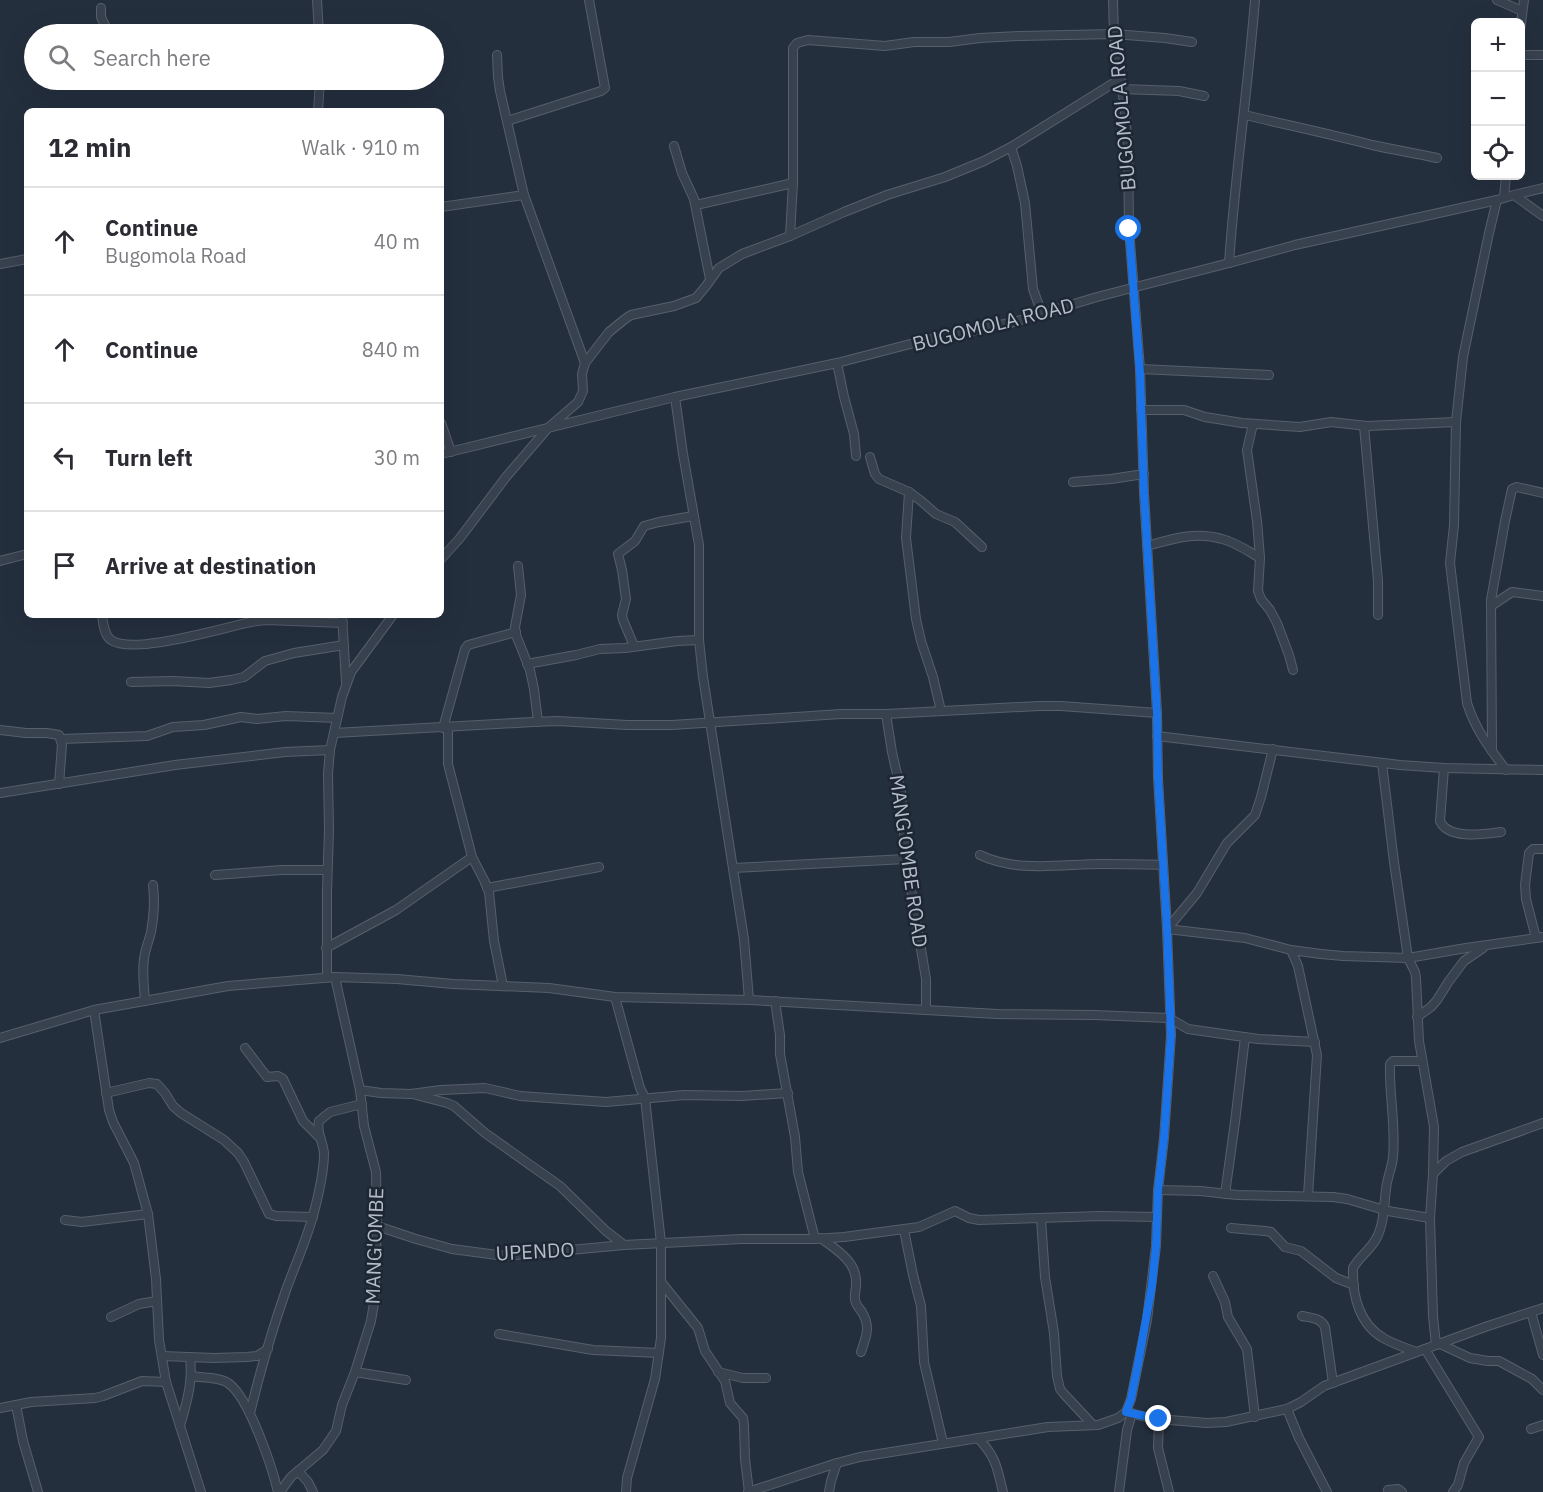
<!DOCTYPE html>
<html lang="en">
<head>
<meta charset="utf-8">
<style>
  body { margin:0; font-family:"IBM Plex Sans",sans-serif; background:#f2f2f3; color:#2b2b33 }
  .controls { position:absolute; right:18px; top:18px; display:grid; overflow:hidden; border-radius:9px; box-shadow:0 6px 24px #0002 }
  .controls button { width:54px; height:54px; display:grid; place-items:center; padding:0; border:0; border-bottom:2px solid #e1e1e2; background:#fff; color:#2b2b33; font:30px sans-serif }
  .stop { position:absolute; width:18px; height:18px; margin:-14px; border:4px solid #1a73e8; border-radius:50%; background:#fff }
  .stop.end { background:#1a73e8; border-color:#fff; box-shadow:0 2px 6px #0008 }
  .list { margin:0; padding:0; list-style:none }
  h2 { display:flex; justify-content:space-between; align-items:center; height:78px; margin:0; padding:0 24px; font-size:26px }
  h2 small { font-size:20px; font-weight:400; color:#7c7c81 }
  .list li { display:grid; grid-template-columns:39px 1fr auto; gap:18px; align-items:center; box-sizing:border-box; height:108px; padding:0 24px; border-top:2px solid #e1e1e2 }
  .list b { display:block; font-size:22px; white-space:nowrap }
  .list p { margin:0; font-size:20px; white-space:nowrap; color:#7c7c81 }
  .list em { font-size:20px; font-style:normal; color:#7c7c81 }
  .icon { flex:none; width:33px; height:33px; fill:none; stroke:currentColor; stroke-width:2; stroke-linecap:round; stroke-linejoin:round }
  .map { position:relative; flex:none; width:1543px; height:1492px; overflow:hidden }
  .search { position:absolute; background:#fff; box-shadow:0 6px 24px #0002; left:24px; top:24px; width:420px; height:66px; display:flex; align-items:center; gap:15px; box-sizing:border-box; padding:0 21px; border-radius:33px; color:#7c7c81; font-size:22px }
  .panel { position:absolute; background:#fff; box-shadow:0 6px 24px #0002; left:24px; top:108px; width:420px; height:510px; border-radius:9px }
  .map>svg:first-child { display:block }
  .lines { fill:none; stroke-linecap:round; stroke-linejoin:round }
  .street-casing { stroke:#565f6c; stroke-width:10 }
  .street { stroke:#38414e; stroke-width:8 }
  .route { stroke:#1a73e8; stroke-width:8 }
  .labels { text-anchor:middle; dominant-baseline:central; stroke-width:5; stroke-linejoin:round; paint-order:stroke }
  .street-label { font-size:20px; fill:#b4bcc9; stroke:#1d2633 }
</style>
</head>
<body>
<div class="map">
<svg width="1543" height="1492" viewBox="0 0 1543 1492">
  <rect width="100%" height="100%" fill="#242f3e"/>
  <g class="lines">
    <g class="street-casing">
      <g id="street">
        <polyline points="317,0 319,34"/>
        <polyline points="1497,0 1522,11"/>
        <polyline points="101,8 101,17 109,34"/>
        <polyline points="1520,31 1524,0"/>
        <polyline points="156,34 175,34"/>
        <polyline points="497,55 498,77 500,91 524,195 585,363"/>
        <polyline points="1520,55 1543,55"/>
        <polyline points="1122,89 1179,91 1204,96"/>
        <polyline points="318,111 320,80"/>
        <path d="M1245 115C1287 125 1330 134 1372 145 1394 150 1415 153 1437 158"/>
        <polyline points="507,121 601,91 605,88 589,0"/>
        <polyline points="674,146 682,173 694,199 710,279"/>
        <polyline points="1011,147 1017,166 1025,203 1033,289 1042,314"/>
        <polyline points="1514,195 1543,216"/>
        <polyline points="1504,197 1506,176"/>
        <path d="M1497 200 1489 233 1463 357 1456 422 1454 525 1450 563 1467 703C1475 729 1490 749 1506 770"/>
        <polyline points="696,205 793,183"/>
        <polyline points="441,207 524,195"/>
        <polyline points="790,236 793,183 793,48 797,43 808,40 885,46 914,42 949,42 980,38 1020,36 1114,34 1165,38 1192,42"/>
        <path d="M1229 263C1235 175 1248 88 1255 0"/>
        <polyline points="0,264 27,259"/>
        <polyline points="837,363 844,397 854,434 856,456"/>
        <polyline points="1140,369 1269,375"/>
        <polyline points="675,397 683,454 699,545 699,640 703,677 744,939 749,1000"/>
        <polyline points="1141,410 1184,410 1205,417 1242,423 1300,427 1331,422 1367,426 1456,422"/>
        <polyline points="441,423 451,452"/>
        <polyline points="1253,424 1247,450 1257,521 1260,558 1258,591 1261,599 1270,610 1277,623 1289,655 1293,670"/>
        <polyline points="1364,426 1378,581 1378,615"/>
        <polyline points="441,454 675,397 837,363 918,342 1014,322 1097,297 1229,263 1295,245 1497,200 1514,195 1543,188"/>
        <polyline points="870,457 875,474 879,479 909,492 920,500 936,514 955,522 982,547"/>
        <polyline points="1073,482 1111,479 1144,474"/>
        <polyline points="909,492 906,538 916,619 921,641 933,677 941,711"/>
        <path d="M1147 546C1172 539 1196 531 1222 539 1235 542 1248 551 1260 558"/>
        <polyline points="441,559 460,538 506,477 548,428 578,402 583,391 582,374 585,363 609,332 625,319 631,315 674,306 696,298 706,286 719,268 742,254 790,236 844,212 887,195 945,177 984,161 1011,147 1120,79"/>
        <polyline points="0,561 27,554"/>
        <polyline points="518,566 521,595 515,627 516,635 530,670 534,689 538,722"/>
        <polyline points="1491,606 1512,592 1543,596"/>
        <path d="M102 615C103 623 104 635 111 640 134 656 228 626 256 621L267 620 343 623"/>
        <polyline points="342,615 346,682"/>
        <polyline points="634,646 623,620 622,615 626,599 622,570 618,554 635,541 644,526 659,522 693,516"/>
        <polyline points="527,664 576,655 600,649 625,648 677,641 699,640"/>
        <polyline points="131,682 173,681 209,683 231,680 244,677 265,661 294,653 344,645"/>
        <polyline points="886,714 892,752 901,792 906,859 926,979 926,1009"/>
        <polyline points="448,727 448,764 472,857 484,880 489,892 494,941 503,986"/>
        <polyline points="443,728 465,649 468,645 516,632"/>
        <polyline points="0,730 26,733 47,733 59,735 62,745 59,784"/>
        <polyline points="334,733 533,722 558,721 627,725 672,725 841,714 886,714 1039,706 1061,706 1157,713"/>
        <polyline points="1157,736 1400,765 1444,768 1543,770"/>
        <polyline points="61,739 147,736 173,727 204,725 241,717 257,719 286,716 337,718"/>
        <polyline points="1492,751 1491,600 1505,521 1512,489 1517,487 1543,493"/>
        <polyline points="1382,763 1394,862 1408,958 1415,972 1416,978 1419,1041 1434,1127 1433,1174"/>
        <path d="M1444 768 1440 821C1448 840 1485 834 1501 832"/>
        <polyline points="0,793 175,765 285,752 330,750"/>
        <path d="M980 855C1018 873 1062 864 1102 864 1122 864 1142 864 1163 865"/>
        <polyline points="733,868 906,859"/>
        <polyline points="215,875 282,870 327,870"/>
        <polyline points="487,888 599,867"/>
        <polyline points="1167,929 1245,938 1291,950 1321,954 1343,956 1408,958 1466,948 1543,937"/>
        <polyline points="1167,929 1197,893 1227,843 1255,815 1261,797 1273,749"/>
        <polyline points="1536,938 1526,899 1525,885 1529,853 1533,849 1543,849"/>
        <polyline points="326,948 396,910 472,857"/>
        <polyline points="1291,950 1298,966 1317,1055 1308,1196"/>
        <polyline points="327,977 327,892 329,830 328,773 330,750 342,697 351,672 393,615"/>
        <polyline points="615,997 640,1088 645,1098 661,1243 661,1338 655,1379 627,1478 626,1492"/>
        <path d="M145 1001C144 987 142 973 144 959 145 949 149 941 151 932 154 916 155 901 153 885"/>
        <polyline points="775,1001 780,1035 780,1054 795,1137 798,1172 815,1239"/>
        <polyline points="94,1010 109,1110 113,1122 134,1163 148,1214 156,1279 159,1340 166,1382 201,1492"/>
        <polyline points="1417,1017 1431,1007 1437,1000 1449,981 1464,961 1483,948"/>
        <polyline points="0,1038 94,1010 228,986 335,977 397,979 453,984 549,988 615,997 749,1000 997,1014 1094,1015 1169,1018 1188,1029 1258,1039 1315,1042"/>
        <polyline points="245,1048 267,1077 278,1076 283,1079 303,1121 321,1139"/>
        <polyline points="360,1090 381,1093 411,1094 441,1090 485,1088 520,1096 606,1102 684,1095 742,1096 788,1093"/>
        <polyline points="106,1093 149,1083 157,1084 165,1093 173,1106 181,1113 224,1140 238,1153 244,1162 269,1214 276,1216 313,1217"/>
        <polyline points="416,1095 447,1103 454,1106 485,1133 560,1186 606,1231 624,1245"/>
        <polyline points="1158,1190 1200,1191 1237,1195 1333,1197 1347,1199 1388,1211 1430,1218"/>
        <polyline points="1225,1194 1235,1122 1245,1037"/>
        <polyline points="1041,1219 1045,1277 1054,1333 1057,1376 1060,1389 1064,1394 1093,1425"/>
        <polyline points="65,1220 82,1222 148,1214"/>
        <polyline points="377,1226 416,1239 452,1249 505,1256 624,1245 742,1239 815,1239 844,1237 919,1227 955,1211 969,1218 979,1220 1100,1216 1157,1217"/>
        <polyline points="1231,1228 1265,1231 1271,1232 1285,1247 1301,1251 1336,1278 1354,1285"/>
        <polyline points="904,1230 913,1275 921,1306 924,1362 943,1443"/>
        <path d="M821 1238C835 1249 855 1260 856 1280 857 1287 854 1293 855 1299 855 1304 859 1308 862 1312 871 1327 866 1337 861 1352"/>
        <polyline points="1213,1276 1225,1302 1228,1317 1247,1349 1255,1417"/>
        <polyline points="661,1282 698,1328 705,1351 725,1381 730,1403 743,1418 744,1425 745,1459 749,1492"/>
        <polyline points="1531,1312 1543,1355"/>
        <path d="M1302 1316C1312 1318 1321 1318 1325 1327L1333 1383"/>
        <polyline points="111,1317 139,1304 157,1301"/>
        <polyline points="499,1334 593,1350 659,1353"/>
        <polyline points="1440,1344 1470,1358 1488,1361 1499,1361 1532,1379 1543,1390"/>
        <polyline points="1436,1345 1433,1316 1430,1218 1433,1174 1446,1161 1462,1152 1543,1123"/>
        <polyline points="1425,1349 1479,1437 1464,1463 1458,1485 1453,1492"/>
        <path d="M1416 1352C1406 1348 1394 1344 1385 1339 1359 1325 1352 1295 1353 1268 1359 1257 1370 1250 1376 1239 1384 1225 1384 1205 1386 1189 1387 1178 1392 1168 1393 1157 1396 1126 1389 1095 1390 1064L1393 1061H1422"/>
        <polyline points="162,1356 214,1358 247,1357 257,1356 268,1349"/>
        <polyline points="355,1372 406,1380"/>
        <polyline points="718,1372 743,1378 766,1378"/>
        <path d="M191 1376C201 1378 220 1377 228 1383 249 1397 272 1467 278 1492"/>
        <polyline points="16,1405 23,1441 38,1492"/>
        <polyline points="0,1408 31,1402 95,1398 103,1396 142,1381 166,1382"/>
        <polyline points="1287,1409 1299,1438 1327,1492"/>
        <polyline points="1126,1412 1150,1418 1170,1420 1207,1423 1226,1422 1287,1409 1301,1402 1324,1386 1485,1327 1543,1308"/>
        <path d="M250 1413C260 1372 272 1330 286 1290 296 1263 307 1239 314 1212 319 1193 324 1172 324 1153 323 1142 316 1132 319 1121L330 1112 362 1104"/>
        <polyline points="1159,1419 1158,1448 1169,1492"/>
        <path d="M180 1426C187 1401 193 1383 190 1357"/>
        <polyline points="1531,1429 1543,1425"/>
        <path d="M978 1438C996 1457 997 1467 1003 1492"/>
        <polyline points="298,1471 308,1482 313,1492"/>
        <polyline points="1388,1490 1398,1489 1402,1492"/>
        <polyline points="280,1492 291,1477 323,1450 336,1431 342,1405 355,1372 371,1321 374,1303 377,1226 376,1172 364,1126 360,1090 335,977"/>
        <polyline points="748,1492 837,1463 860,1457 1048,1427 1098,1425 1118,1418 1126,1412 1131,1399 1147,1320 1156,1246 1158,1190 1164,1138 1171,1035 1167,929 1158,778 1157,713 1144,493 1140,369 1129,229 1128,145 1124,103 1114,34 1113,0"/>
        <polyline points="829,1492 831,1481 837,1463"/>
        <polyline points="1119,1492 1127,1430 1132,1413"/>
      </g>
    </g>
    <use href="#street" class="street"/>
  </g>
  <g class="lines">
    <polyline class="route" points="1129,229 1140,373 1144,493 1157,713 1158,778 1167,928 1171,1035 1164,1138 1158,1190 1156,1246 1152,1285 1138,1364 1131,1399 1126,1412 1159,1419"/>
  </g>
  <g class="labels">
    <g class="street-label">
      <text transform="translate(1121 108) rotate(-95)">BUGOMOLA ROAD</text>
      <text transform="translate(993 324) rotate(-14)">BUGOMOLA ROAD</text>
      <text transform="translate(909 861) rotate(82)">MANG'OMBE ROAD</text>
      <text transform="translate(374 1246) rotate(-88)">MANG'OMBE</text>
      <text transform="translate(535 1251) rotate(-3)">UPENDO</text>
    </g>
  </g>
</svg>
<div class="controls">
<button>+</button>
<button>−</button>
<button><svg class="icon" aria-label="locate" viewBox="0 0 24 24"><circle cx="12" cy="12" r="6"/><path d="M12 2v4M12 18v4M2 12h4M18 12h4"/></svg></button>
</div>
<div class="stop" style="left:1129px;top:229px"></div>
<div class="stop end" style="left:1159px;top:1419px"></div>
<div class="search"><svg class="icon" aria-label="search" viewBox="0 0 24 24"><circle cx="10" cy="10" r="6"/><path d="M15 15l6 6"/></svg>Search here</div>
<section class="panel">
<h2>12 min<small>Walk · 910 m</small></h2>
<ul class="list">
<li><svg class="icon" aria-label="ahead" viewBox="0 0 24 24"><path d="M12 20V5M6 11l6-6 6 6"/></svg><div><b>Continue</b><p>Bugomola Road</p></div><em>40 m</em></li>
<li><svg class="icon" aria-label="ahead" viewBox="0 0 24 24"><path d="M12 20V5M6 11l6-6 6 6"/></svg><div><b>Continue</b></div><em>840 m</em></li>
<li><svg class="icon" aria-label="left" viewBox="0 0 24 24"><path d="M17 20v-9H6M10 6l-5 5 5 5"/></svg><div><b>Turn left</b></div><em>30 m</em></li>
<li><svg class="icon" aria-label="arrive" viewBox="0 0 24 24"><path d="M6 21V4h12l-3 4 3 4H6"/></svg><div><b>Arrive at destination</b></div></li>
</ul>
</section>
</div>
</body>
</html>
